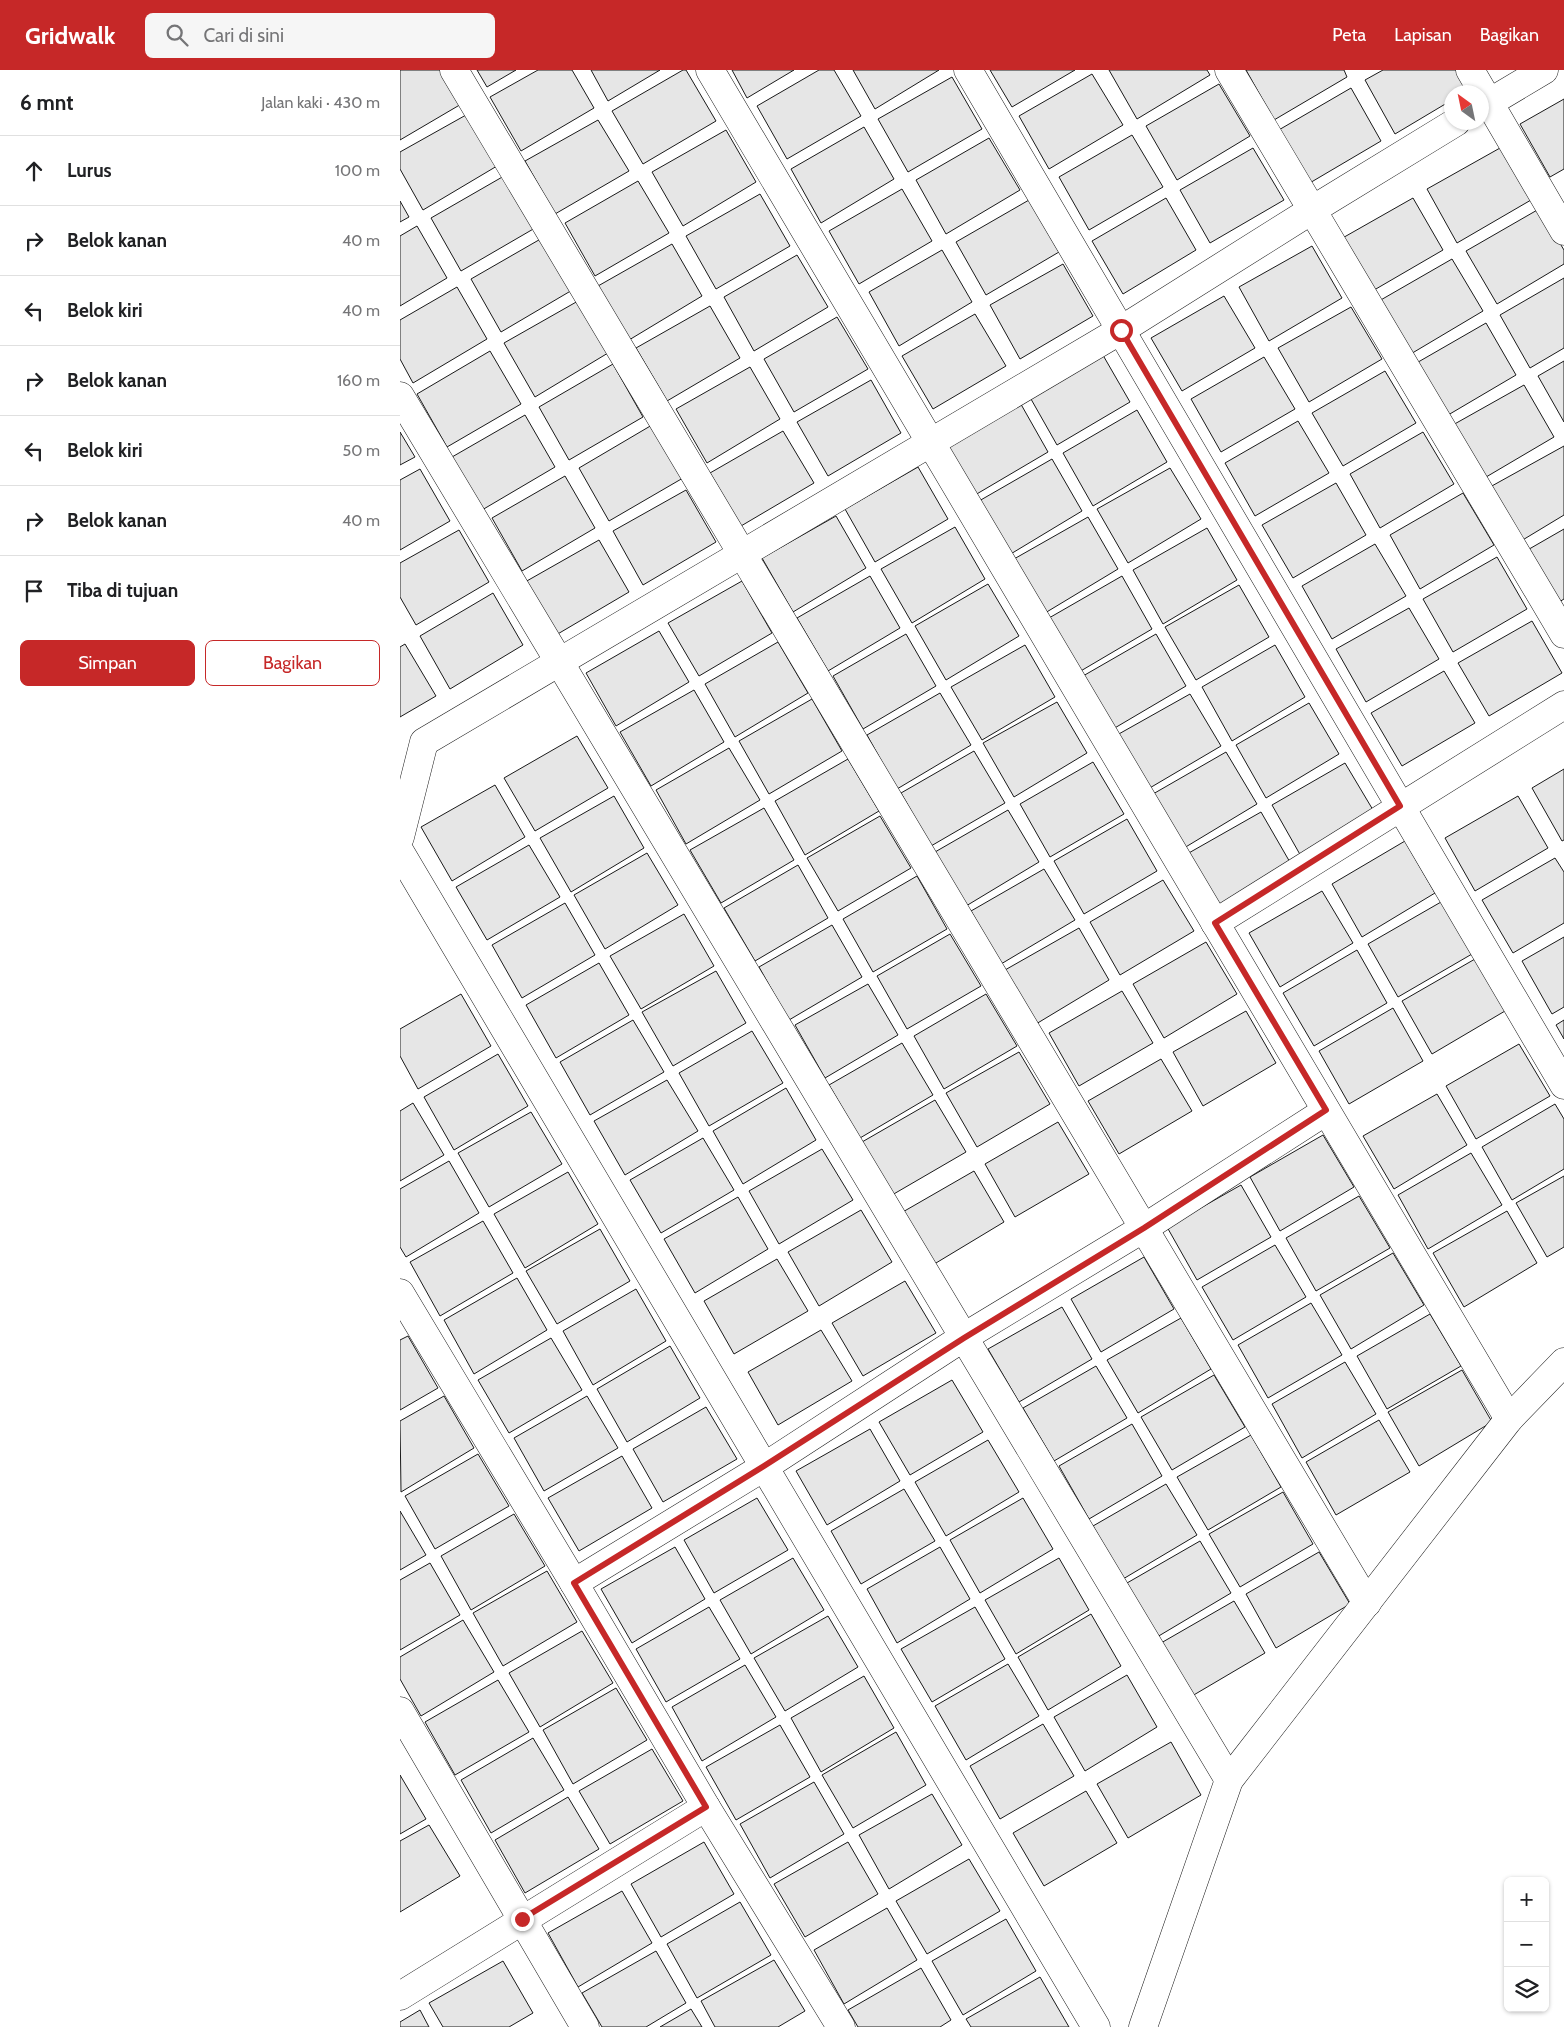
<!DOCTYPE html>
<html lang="id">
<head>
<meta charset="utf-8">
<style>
  body { margin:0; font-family:Cabin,sans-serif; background:#f6f6f6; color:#202124 }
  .controls { position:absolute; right:15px; bottom:15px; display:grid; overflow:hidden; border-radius:8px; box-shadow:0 1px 4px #0004 }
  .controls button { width:45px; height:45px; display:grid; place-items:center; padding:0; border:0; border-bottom:1px solid #e0e0e0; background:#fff; color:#202124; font:25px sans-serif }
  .compass { position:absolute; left:1044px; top:15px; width:45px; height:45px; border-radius:50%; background:#fff; box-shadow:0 1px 4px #0004; rotate:327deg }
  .stop { position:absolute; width:15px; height:15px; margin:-11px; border:4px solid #c62828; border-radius:50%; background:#fff }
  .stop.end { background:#c62828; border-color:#fff; box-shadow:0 1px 5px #0008 }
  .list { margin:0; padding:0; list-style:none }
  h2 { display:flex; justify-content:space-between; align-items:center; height:65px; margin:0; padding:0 20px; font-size:21px }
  h2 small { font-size:16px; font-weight:400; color:#757577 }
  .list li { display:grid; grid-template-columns:32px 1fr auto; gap:15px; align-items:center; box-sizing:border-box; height:70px; padding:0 20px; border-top:1px solid #e0e0e0 }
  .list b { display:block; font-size:19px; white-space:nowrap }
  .list em { font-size:16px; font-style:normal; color:#757577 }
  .actions { display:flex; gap:10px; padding:15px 20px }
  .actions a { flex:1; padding:11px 0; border:1px solid #c62828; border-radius:8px; text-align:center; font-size:18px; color:#c62828 }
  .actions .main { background:#c62828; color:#fff }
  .icon { flex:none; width:28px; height:28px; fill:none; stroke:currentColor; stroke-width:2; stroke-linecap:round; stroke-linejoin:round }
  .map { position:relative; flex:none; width:1164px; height:1957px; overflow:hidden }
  header { display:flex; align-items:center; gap:30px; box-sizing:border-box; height:70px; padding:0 25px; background:#c62828; color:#fff }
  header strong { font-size:24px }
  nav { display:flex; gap:28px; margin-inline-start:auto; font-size:18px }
  .search { width:350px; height:45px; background:#f6f6f6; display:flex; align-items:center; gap:12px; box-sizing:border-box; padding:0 18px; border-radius:8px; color:#757577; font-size:19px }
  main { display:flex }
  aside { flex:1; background:#fff }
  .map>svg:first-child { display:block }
  .building { fill:#e6e6e6; stroke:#1a1a1a }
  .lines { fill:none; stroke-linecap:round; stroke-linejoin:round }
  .street-casing { stroke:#1a1a1a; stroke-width:29 }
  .street { stroke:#fff; stroke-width:28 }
  .route { stroke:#c62828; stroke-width:6 }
</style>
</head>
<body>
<header>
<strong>Gridwalk</strong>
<div class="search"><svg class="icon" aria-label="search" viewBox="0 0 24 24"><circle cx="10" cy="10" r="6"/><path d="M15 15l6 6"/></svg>Cari di sini</div>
<nav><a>Peta</a><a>Lapisan</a><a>Bagikan</a></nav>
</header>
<main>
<aside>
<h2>6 mnt<small>Jalan kaki · 430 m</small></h2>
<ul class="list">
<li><svg class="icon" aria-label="ahead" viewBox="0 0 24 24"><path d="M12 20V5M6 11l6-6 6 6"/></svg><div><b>Lurus</b></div><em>100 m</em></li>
<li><svg class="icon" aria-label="right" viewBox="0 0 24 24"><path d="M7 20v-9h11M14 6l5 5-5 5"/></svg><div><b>Belok kanan</b></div><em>40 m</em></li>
<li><svg class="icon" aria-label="left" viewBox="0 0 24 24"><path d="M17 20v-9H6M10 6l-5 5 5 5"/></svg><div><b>Belok kiri</b></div><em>40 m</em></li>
<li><svg class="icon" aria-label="right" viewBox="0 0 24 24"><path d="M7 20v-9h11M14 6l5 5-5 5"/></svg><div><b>Belok kanan</b></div><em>160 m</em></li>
<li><svg class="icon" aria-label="left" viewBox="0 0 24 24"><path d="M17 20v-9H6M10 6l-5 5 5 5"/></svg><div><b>Belok kiri</b></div><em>50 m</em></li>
<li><svg class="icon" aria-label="right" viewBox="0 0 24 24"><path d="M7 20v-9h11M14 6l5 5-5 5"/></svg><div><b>Belok kanan</b></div><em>40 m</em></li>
<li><svg class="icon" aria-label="arrive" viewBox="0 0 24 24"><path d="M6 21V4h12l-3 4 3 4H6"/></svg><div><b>Tiba di tujuan</b></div></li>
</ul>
<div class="actions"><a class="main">Simpan</a><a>Bagikan</a></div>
</aside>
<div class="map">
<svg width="1164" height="1957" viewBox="0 0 1164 1957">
  <rect width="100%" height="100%" fill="#fff"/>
  <g class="building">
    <polygon points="0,0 44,0 63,33 0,70"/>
    <polygon points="77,0 116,0 87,17"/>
    <polygon points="138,0 172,0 194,38 121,81 90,27"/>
    <polygon points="191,0 260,0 208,31"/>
    <polygon points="283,0 286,0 316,51 243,94 212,41"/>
    <polygon points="332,0 394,0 347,28"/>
    <polygon points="419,0 434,0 461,46 387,89 357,36"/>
    <polygon points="453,0 539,0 475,39"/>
    <polygon points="590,0 675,0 612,37"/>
    <polygon points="709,0 807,0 810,5 737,49"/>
    <polygon points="846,0 944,0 947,7 874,50"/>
    <polygon points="983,0 1057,0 1069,20 1065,22 1052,22 1052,30 995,64 965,10"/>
    <polygon points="692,4 723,55 649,99 619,46"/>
    <polygon points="552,7 582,59 508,102 478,49"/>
    <polygon points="819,14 850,66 777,110 746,56"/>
    <polygon points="951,18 981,71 908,114 877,61"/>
    <polygon points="1164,29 1164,99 1150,107 1120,54"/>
    <polygon points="66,45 97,96 23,140 0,99 0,82"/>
    <polygon points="198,50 229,101 155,144 125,91"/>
    <polygon points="464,57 494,109 421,153 391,99"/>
    <polygon points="326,60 356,112 283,156 252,102"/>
    <polygon points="732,65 763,117 689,160 659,107"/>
    <polygon points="589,68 620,120 546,164 516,110"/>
    <polygon points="853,78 884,130 810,173 780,120"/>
    <polygon points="1100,78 1131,130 1057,173 1027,119"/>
    <polygon points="104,106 135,158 61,201 31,148"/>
    <polygon points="238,111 269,163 195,206 165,153"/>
    <polygon points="502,119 532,171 459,214 429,161"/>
    <polygon points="360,124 390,176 316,219 286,166"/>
    <polygon points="766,128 796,180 723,224 692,171"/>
    <polygon points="1013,128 1043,180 969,223 939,170"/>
    <polygon points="629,130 659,182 586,225 556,172"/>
    <polygon points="0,131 9,147 0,152"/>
    <polygon points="1139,139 1164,180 1164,194 1097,234 1066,181"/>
    <polygon points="17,156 47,208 0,236 0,166"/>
    <polygon points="144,167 174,219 101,262 71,209"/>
    <polygon points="272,174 302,226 229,270 198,216"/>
    <polygon points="912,176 942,228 869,271 839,217"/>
    <polygon points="542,180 572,232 499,276 469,222"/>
    <polygon points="397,185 428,237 354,281 324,227"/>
    <polygon points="1052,189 1083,241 1009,285 979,231"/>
    <polygon points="663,194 693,246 620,289 590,235"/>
    <polygon points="1164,208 1164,278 1130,298 1100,245"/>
    <polygon points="57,217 87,269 13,313 0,289 0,250"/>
    <polygon points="824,226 855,278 782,321 751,268"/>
    <polygon points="178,231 208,283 135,327 104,273"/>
    <polygon points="310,236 340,288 267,331 236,278"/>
    <polygon points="951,237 982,289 909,332 878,278"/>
    <polygon points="575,244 606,296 533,339 502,286"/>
    <polygon points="437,247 468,299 394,342 364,289"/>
    <polygon points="1086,253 1116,305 1043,348 1013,295"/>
    <polygon points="700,280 730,332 657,375 627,322"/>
    <polygon points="90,281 121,334 47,377 17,324"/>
    <polygon points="864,287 895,339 821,382 791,329"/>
    <polygon points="1164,291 1164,352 1138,306"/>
    <polygon points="213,294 243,347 169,390 139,337"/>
    <polygon points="350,297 380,349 307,393 276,339"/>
    <polygon points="985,301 1016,353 943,396 912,343"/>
    <polygon points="471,310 501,363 428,406 397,352"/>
    <polygon points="1124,315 1154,367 1081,410 1051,356"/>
    <polygon points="618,329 648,382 575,425 544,372"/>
    <polygon points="737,340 767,392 693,436 663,383"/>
    <polygon points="125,345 155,397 82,440 52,387"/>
    <polygon points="898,351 929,403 855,446 825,393"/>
    <polygon points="252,355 283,408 209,451 179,398"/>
    <polygon points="383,361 414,413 341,456 310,403"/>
    <polygon points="0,362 15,387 0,395"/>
    <polygon points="1023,362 1054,414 980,458 950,404"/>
    <polygon points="1164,376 1164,445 1121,471 1090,417"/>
    <polygon points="652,389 682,441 609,485 579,431"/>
    <polygon points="518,397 548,449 475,492 445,439"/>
    <polygon points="770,398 801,449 728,493 697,439"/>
    <polygon points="20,399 50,451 0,480 0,410"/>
    <polygon points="165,406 195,458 122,501 92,448"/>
    <polygon points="936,413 966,465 893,508 862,455"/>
    <polygon points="286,420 316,472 243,515 213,461"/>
    <polygon points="1063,423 1094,475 1020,519 990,465"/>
    <polygon points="436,446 466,498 393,542 362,488"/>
    <polygon points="688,447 718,499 645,543 614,489"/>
    <polygon points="555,457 585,509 512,553 481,499"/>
    <polygon points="807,458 837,510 763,554 733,500"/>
    <polygon points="1164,459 1164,529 1154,535 1124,482"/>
    <polygon points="59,460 89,512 16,555 0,527 0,493"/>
    <polygon points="199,470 229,522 156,565 125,512"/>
    <polygon points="975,474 1006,526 932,569 902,516"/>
    <polygon points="1097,487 1127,539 1053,582 1023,529"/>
    <polygon points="470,506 500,558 428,601 397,548"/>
    <polygon points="722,506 752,559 679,602 649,548"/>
    <polygon points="342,511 372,563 299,606 268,553"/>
    <polygon points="588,514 619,566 546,610 515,556"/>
    <polygon points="839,515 869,567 796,610 765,557"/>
    <polygon points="93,523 123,575 50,619 20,566"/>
    <polygon points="1009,538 1039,589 966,632 936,579"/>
    <polygon points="1132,551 1162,603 1089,646 1058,593"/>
    <polygon points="259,561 289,612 216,656 186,603"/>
    <polygon points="506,564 536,616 463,659 433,606"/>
    <polygon points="756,564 786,616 713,659 683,606"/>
    <polygon points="378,572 408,623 335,667 305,614"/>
    <polygon points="5,574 36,626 0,647 0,577"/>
    <polygon points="625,575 655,627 582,670 551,617"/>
    <polygon points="875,575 905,627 832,671 802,617"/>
    <polygon points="1044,601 1075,653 1002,696 971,643"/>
    <polygon points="294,620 324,672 251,716 220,662"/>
    <polygon points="540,623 571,675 497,719 467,665"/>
    <polygon points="790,624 821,676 748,719 717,665"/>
    <polygon points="412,629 442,681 369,724 339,671"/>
    <polygon points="657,632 687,683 614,727 583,673"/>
    <polygon points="909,633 939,684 866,728 836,675"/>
    <polygon points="177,666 208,718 135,761 104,708"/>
    <polygon points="329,678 360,730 286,774 256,720"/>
    <polygon points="574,681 605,733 531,776 501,723"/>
    <polygon points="826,682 857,734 784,778 753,724"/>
    <polygon points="448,689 479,741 405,785 375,731"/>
    <polygon points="693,692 724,744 650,787 620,734"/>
    <polygon points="945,693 976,745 902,788 872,735"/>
    <polygon points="1164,699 1164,770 1162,771 1132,718"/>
    <polygon points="95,715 125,767 52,811 21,757"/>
    <polygon points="214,726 244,778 171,822 140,768"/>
    <polygon points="1118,726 1148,778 1075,821 1045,768"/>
    <polygon points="364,738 394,790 321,833 290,780"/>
    <polygon points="608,740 639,792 566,836 535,782"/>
    <polygon points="861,742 891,794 818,837 787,784"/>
    <polygon points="480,746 511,798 438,841 407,788"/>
    <polygon points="727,749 757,801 684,844 654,791"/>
    <polygon points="1005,771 1035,823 962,867 932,814"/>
    <polygon points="129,775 160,827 87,870 56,817"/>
    <polygon points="247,783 278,835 205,879 174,825"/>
    <polygon points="1155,788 1164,802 1164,853 1113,883 1082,830"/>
    <polygon points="398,795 428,848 355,891 324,838"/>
    <polygon points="644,799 675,850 601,894 571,841"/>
    <polygon points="517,806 547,859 473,902 443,849"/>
    <polygon points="763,810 794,861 720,905 690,852"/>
    <polygon points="922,821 953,873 880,917 849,863"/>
    <polygon points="1041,832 1072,884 998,927 968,874"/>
    <polygon points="165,833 195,885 122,928 92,875"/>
    <polygon points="284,844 314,896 241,939 210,886"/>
    <polygon points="432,855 462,907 389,950 359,897"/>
    <polygon points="679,858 709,910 636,954 605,900"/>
    <polygon points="550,864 581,916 507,959 477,906"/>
    <polygon points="1164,867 1164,937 1152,944 1122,891"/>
    <polygon points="806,872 837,924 764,968 733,914"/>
    <polygon points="957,880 987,933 914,976 883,923"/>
    <polygon points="1075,889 1105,941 1032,984 1002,931"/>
    <polygon points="199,893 229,945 156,988 126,935"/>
    <polygon points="316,901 346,953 273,996 242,942"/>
    <polygon points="468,914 498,965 425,1008 395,955"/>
    <polygon points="722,921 753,973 679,1016 649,963"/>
    <polygon points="61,924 91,976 18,1019 0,986 0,959"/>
    <polygon points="586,924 617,976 544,1019 514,966"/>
    <polygon points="993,938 1023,991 949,1034 919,981"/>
    <polygon points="846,941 876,993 803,1036 773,982"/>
    <polygon points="233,950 264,1002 190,1045 160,992"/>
    <polygon points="1164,950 1164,969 1156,955"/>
    <polygon points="352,961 383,1013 309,1056 279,1003"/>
    <polygon points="502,973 533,1025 460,1068 429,1015"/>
    <polygon points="1119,974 1150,1026 1076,1069 1046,1016"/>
    <polygon points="619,982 650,1034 577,1077 546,1023"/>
    <polygon points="98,984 128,1036 54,1080 24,1027"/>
    <polygon points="761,989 792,1041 719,1084 688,1031"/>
    <polygon points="267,1010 298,1061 225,1105 194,1051"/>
    <polygon points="386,1018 416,1070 343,1114 313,1061"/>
    <polygon points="1037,1024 1067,1075 994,1119 963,1066"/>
    <polygon points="535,1030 566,1082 492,1125 462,1072"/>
    <polygon points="13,1033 44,1085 0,1111 0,1041"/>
    <polygon points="1155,1034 1164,1049 1164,1099 1112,1130 1082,1077"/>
    <polygon points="131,1042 162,1094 89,1137 58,1083"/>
    <polygon points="658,1052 689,1104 615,1147 585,1094"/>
    <polygon points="923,1065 954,1117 880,1161 850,1107"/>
    <polygon points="303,1068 334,1120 261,1163 230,1110"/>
    <polygon points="422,1079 453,1130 379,1174 349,1121"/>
    <polygon points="1071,1083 1102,1135 1028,1179 998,1125"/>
    <polygon points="49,1091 79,1143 6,1187 0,1177 0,1119"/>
    <polygon points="574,1101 604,1152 531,1196 501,1143"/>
    <polygon points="168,1102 198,1154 125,1198 94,1144"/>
    <polygon points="1164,1106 1164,1177 1147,1187 1116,1133"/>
    <polygon points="841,1115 871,1167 797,1210 767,1157"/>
    <polygon points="959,1126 990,1178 916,1221 886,1168"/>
    <polygon points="338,1127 368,1179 295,1223 264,1169"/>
    <polygon points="461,1140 492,1192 419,1236 388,1182"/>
    <polygon points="1107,1141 1137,1193 1064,1237 1033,1183"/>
    <polygon points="83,1151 113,1203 40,1246 10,1192"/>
    <polygon points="200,1159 230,1211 157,1254 126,1201"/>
    <polygon points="875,1175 906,1227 833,1270 802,1217"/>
    <polygon points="993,1183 1024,1235 951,1279 920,1225"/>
    <polygon points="744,1187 774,1239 701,1282 671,1229"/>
    <polygon points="377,1189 408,1241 334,1284 304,1231"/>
    <polygon points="117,1208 147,1260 74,1304 44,1250"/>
    <polygon points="505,1211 536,1263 463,1306 432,1253"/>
    <polygon points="236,1219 266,1271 193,1315 163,1261"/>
    <polygon points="911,1233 942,1285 868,1328 838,1275"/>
    <polygon points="662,1237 692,1289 619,1332 588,1279"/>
    <polygon points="1030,1244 1061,1296 987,1339 957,1286"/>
    <polygon points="781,1248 811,1299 738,1343 707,1290"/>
    <polygon points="421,1260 452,1311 378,1355 348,1302"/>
    <polygon points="8,1266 38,1318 0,1340 0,1270"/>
    <polygon points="151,1268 182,1320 109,1363 78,1310"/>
    <polygon points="270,1276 300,1328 227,1372 197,1319"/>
    <polygon points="945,1292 976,1344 902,1388 872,1334"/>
    <polygon points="696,1296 727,1348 654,1391 623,1338"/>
    <polygon points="1062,1300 1092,1352 1019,1396 988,1342"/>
    <polygon points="814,1305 845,1357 772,1400 741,1347"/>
    <polygon points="552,1310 583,1362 510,1405 479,1352"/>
    <polygon points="44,1326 74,1378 1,1422 0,1351"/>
    <polygon points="187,1326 218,1378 144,1421 114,1368"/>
    <polygon points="306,1337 337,1389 263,1432 233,1379"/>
    <polygon points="979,1350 1010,1402 936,1445 906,1392"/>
    <polygon points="732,1354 762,1406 689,1449 659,1396"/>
    <polygon points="470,1359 500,1411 427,1455 396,1401"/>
    <polygon points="851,1365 881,1417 808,1460 777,1407"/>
    <polygon points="588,1370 619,1422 546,1466 515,1412"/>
    <polygon points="78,1384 109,1436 35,1479 5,1426"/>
    <polygon points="222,1386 252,1438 179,1481 148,1428"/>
    <polygon points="766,1414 797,1465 723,1509 693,1456"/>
    <polygon points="504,1419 535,1471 461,1514 431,1461"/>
    <polygon points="883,1422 913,1474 840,1517 809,1464"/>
    <polygon points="357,1428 388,1480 314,1523 284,1470"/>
    <polygon points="623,1428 653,1479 580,1523 550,1470"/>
    <polygon points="0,1441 26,1485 0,1500"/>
    <polygon points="114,1444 145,1496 71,1540 41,1486"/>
    <polygon points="800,1471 831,1523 757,1567 727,1513"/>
    <polygon points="275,1477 305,1529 232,1573 201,1519"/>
    <polygon points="540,1477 570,1529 497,1573 467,1519"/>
    <polygon points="919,1482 950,1534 876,1578 846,1524"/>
    <polygon points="393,1488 424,1540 351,1584 320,1530"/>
    <polygon points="659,1488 689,1540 616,1584 585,1530"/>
    <polygon points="30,1493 60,1545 0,1580 0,1510"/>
    <polygon points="147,1501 177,1552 103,1596 73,1543"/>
    <polygon points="834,1531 865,1583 792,1626 761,1573"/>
    <polygon points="309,1537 340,1589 266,1632 236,1579"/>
    <polygon points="575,1537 605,1589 532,1632 501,1579"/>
    <polygon points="691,1544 721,1596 648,1640 618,1587"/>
    <polygon points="428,1546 458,1597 385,1641 354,1588"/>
    <polygon points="63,1550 94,1602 21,1646 0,1609 0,1587"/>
    <polygon points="182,1561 213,1613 140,1657 109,1603"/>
    <polygon points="608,1594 639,1646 566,1690 535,1636"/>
    <polygon points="345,1595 376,1647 302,1691 272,1637"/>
    <polygon points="727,1605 757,1657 685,1701 654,1647"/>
    <polygon points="464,1606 494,1658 421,1702 391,1648"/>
    <polygon points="98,1610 129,1662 55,1705 25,1652"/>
    <polygon points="216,1618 247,1670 173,1714 143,1660"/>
    <polygon points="643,1654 674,1706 600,1749 570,1696"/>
    <polygon points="380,1655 410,1707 336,1750 306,1697"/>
    <polygon points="496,1662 526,1715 453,1758 422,1705"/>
    <polygon points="133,1668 164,1720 91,1763 61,1710"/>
    <polygon points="771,1672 801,1725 728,1768 697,1714"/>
    <polygon points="252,1679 283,1731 210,1774 179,1721"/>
    <polygon points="0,1705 26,1749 0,1764"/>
    <polygon points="414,1712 444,1764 370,1808 340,1754"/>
    <polygon points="686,1721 717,1773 644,1816 613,1763"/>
    <polygon points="532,1724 562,1775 489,1819 459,1765"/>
    <polygon points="168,1727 199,1779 125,1823 95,1770"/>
    <polygon points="29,1755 60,1806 0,1842 0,1771"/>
    <polygon points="304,1772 334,1824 261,1867 231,1814"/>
    <polygon points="448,1772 478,1824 405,1867 374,1814"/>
    <polygon points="569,1789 600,1841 527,1884 496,1831"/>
    <polygon points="222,1821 252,1873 178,1917 148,1863"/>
    <polygon points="340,1832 371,1885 297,1928 267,1874"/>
    <polygon points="487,1838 517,1890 444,1934 414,1880"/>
    <polygon points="606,1849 636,1901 563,1945 532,1891"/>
    <polygon points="256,1881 286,1933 246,1957 202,1957 182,1923"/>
    <polygon points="374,1890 405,1941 378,1957 315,1957 301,1931"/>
    <polygon points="103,1891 133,1943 109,1957 43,1957 29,1933"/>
    <polygon points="521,1898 551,1950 540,1957 458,1957 448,1940"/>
    <polygon points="640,1907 669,1957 571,1957 566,1949"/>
    <polygon points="291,1939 302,1957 260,1957"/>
    <polygon points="20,1940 29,1957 0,1957 0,1952"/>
  </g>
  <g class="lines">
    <g class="street-casing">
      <g id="street">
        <polyline points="54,0 967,1533"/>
        <polyline points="310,0 1109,1349"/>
        <polyline points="568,0 1164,1015"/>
        <polyline points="829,0 1164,564"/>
        <polyline points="1070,0 1164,161"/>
        <polyline points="1082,37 1144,0"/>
        <polyline points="0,326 829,1710"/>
        <polyline points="0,767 24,672 721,260 912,140 1056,52"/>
        <polyline points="0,782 696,1957"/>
        <polyline points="815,853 1164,635"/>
        <polyline points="0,1223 174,1513 306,1737 441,1957"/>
        <polyline points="174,1513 364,1397 564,1267 744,1158 926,1041"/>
        <polyline points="0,1641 185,1957"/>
        <polyline points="0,1926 306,1737"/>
        <polyline points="743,1957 829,1710 1109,1349 1164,1292"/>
      </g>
    </g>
    <use href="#street" class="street"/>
  </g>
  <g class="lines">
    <polyline class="route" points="122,1849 306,1737 174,1513 364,1396 564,1268 744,1158 926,1040 815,853 1000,736 721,260"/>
  </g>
</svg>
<div class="controls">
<button>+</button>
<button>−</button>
<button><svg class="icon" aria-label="layers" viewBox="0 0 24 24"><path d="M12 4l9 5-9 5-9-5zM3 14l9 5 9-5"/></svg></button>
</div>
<svg class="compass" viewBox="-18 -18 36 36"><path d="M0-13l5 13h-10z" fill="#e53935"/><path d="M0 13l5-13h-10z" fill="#757577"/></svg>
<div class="stop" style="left:721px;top:260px"></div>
<div class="stop end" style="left:122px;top:1849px"></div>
</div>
</main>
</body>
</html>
